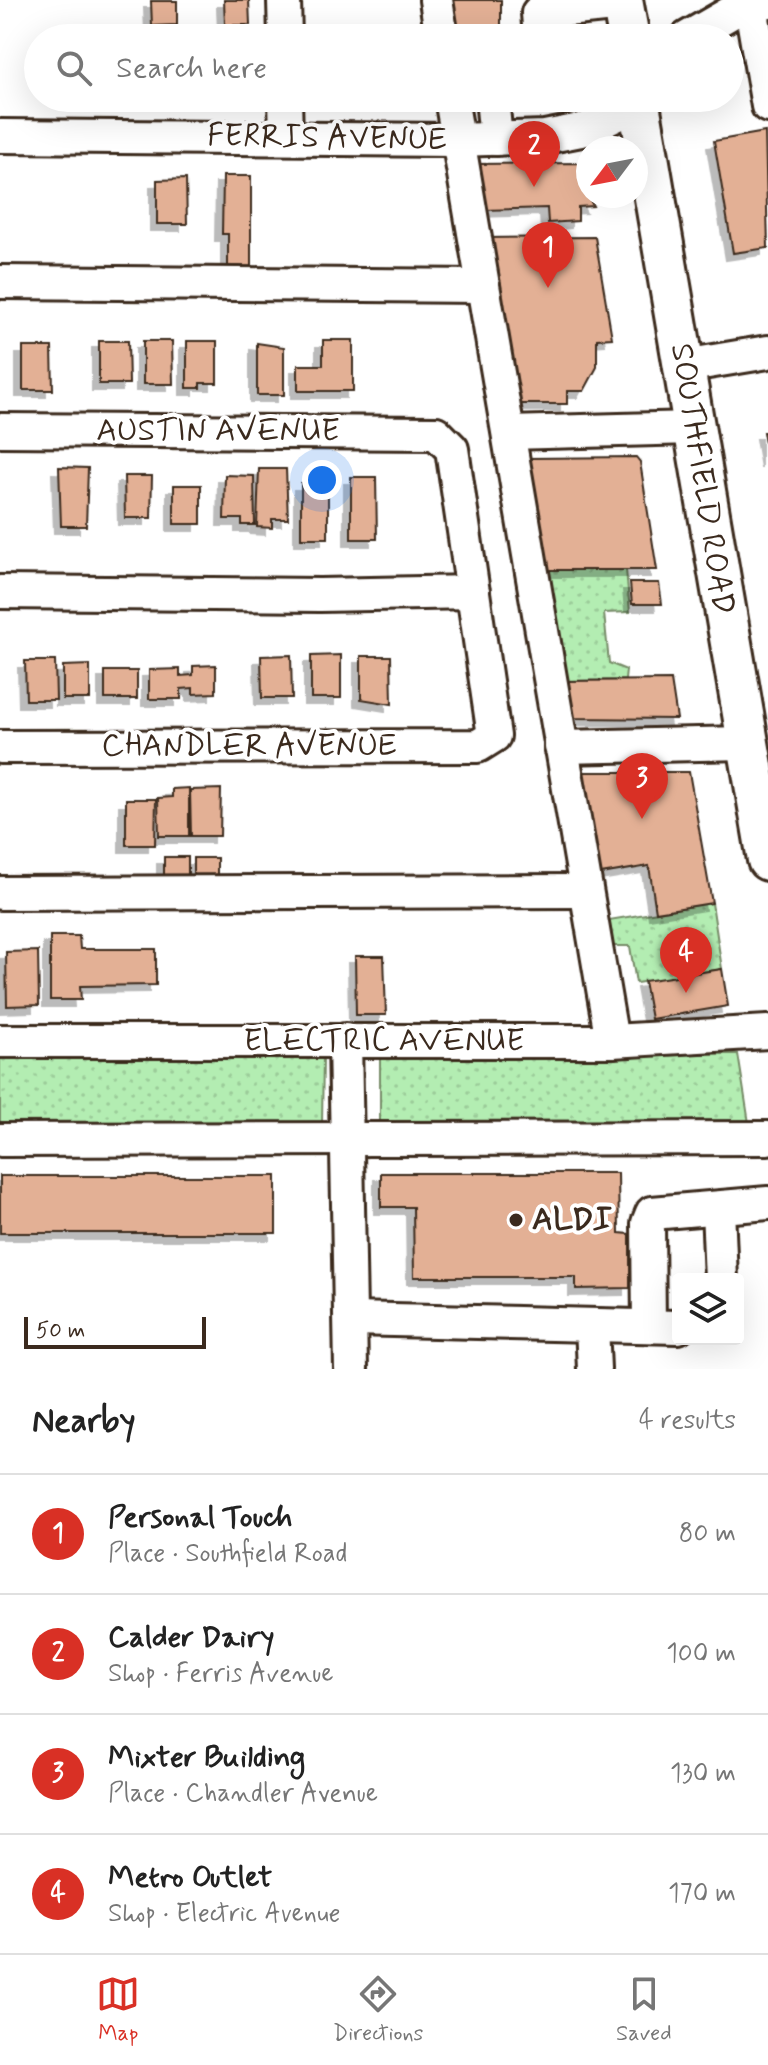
<!DOCTYPE html>
<html lang="en">
<head>
<meta charset="utf-8">
<style>
  body { margin:0; font-family:Mynerve,sans-serif; background:#f2f2f2; color:#222 }
  .controls { position:absolute; right:24px; bottom:24px; display:grid; overflow:hidden; border-radius:8px; box-shadow:0 8px 32px #0002 }
  .controls button { width:72px; height:72px; display:grid; place-items:center; padding:0; border:0; border-bottom:2px solid #e0e0e0; background:#fff; color:#222; font:40px sans-serif }
  .compass { position:absolute; left:576px; top:136px; width:72px; height:72px; border-radius:50%; background:#fff; box-shadow:0 8px 32px #0002; rotate:238deg }
  .scale { position:absolute; left:24px; bottom:20px; width:182px; box-sizing:border-box; padding-left:8px; border:4px solid #3b2a1e; border-top:0; font-size:22px; line-height:28px; white-space:nowrap; color:#3b2a1e; -webkit-text-stroke:6px #fff; paint-order:stroke }
  .you { position:absolute; left:322px; top:480px; width:28px; height:28px; margin:-20px; border:6px solid #fff; border-radius:50%; background:#1a73e8; box-shadow:0 0 0 12px #1a73e833 }
  .badge { display:grid; place-items:center; width:52px; height:52px; border-radius:50%; background:#d93025; color:#fff; font-size:26px; font-weight:700 }
  .pin { position:absolute; translate:-50% -66px; filter:drop-shadow(0 2px 4px #0008) }
  .pin::after { content:''; position:absolute; top:42px; width:28px; height:24px; background:inherit; clip-path:polygon(0 0,100% 0,50% 100%) }
  .list { margin:0; padding:0; list-style:none }
  h2 { display:flex; justify-content:space-between; align-items:center; height:104px; margin:0; padding:0 32px; font-size:34px }
  h2 small { font-size:26px; font-weight:400; color:#767676 }
  .list li { display:grid; grid-template-columns:52px 1fr auto; gap:24px; align-items:center; box-sizing:border-box; height:120px; padding:0 32px; border-top:2px solid #e0e0e0 }
  .list b { display:block; font-size:30px; white-space:nowrap }
  .list p { margin:0; font-size:26px; white-space:nowrap; color:#767676 }
  .list em { font-size:26px; font-style:normal; color:#767676 }
  .icon { flex:none; width:44px; height:44px; fill:none; stroke:currentColor; stroke-width:2; stroke-linecap:round; stroke-linejoin:round }
  .map { position:relative; flex:none; width:768px; height:1369px; overflow:hidden }
  .search { position:absolute; background:#fff; box-shadow:0 8px 32px #0002; left:24px; right:24px; top:24px; height:88px; display:flex; align-items:center; gap:20px; box-sizing:border-box; padding:0 28px; border-radius:44px; color:#767676; font-size:30px }
  .sheet { height:584px; background:#fff }
  nav { display:flex; justify-content:space-around; align-items:center; box-sizing:border-box; height:112px; border-top:2px solid #e0e0e0; background:#fff; font-size:22px; color:#767676 }
  nav a { display:grid; justify-items:center; gap:4px }
  nav .on { color:#d93025 }
  .map>svg:first-child { display:block }
  .grass { fill:url(#grass-dots); stroke:#778c68; stroke-width:2 }
  .building { fill:#e3b095; stroke:#3b2a1e; stroke-width:2; filter:url(#shadow) }
  .lines { fill:none; stroke-linecap:round; stroke-linejoin:round }
  .minor-casing { stroke:#3b2a1e; stroke-width:38 }
  .major-casing { stroke:#3b2a1e; stroke-width:46 }
  .minor { stroke:#fff; stroke-width:32 }
  .major { stroke:#fff; stroke-width:40 }
  .poi-dot { fill:#3b2a1e; stroke:#fff; stroke-width:3 }
  .labels { text-anchor:middle; dominant-baseline:central; stroke-width:8; stroke-linejoin:round; paint-order:stroke }
  .street-label { font-size:32px; fill:#3b2a1e; stroke:#fff }
  .poi-label { font-size:32px; font-weight:bold; fill:#3b2a1e; stroke:#fff; text-anchor:start }
</style>
</head>
<body>
<div class="map">
<svg width="768" height="1369" viewBox="0 0 768 1369">
  <defs>
    <pattern id="grass-dots" width="8" height="8" patternUnits="userSpaceOnUse" patternTransform="scale(2)"><rect width="8" height="8" fill="#b3edb2"/><path d="M2 2h.1M6 6h.1" fill="none" stroke="#9bcb99" stroke-width="1.8" stroke-linecap="round"/></pattern>
    <filter id="shadow"><feDropShadow dx="-7" dy="7" stdDeviation="0" flood-color="#0004"/></filter>
  </defs>
  <rect width="100%" height="100%" fill="#fff"/>
  <filter id="ink" filterUnits="userSpaceOnUse"><feTurbulence type="fractalNoise" baseFrequency=".0125" numOctaves="2"/><feDisplacementMap in="SourceGraphic" scale="16" xChannelSelector="R" yChannelSelector="G"/><feConvolveMatrix kernelMatrix="1 2 1 2 8 2 1 2 1" color-interpolation-filters="sRGB"/></filter>
  <g filter="url(#ink)">
    <g class="grass">
      <polygon points="545,570 626,570 630,612 604,613 609,663 626,670 625,680 563,681"/>
      <polygon points="712,903 722,969 636,983 630,946 607,946 603,921"/>
      <polygon points="0,1054 323,1054 322,1126 0,1126"/>
      <polygon points="380,1054 738,1054 749,1123 380,1126"/>
    </g>
    <g class="building">
      <polygon points="224,0 249,0 250,25 225,25"/>
      <rect x="453" y="0" width="48" height="38"/>
      <polygon points="151,1 177,1 177,25 152,26"/>
      <polygon points="765,132 768,248 733,253 714,141"/>
      <polygon points="585,163 588,196 593,206 578,207 578,221 548,223 547,208 484,210 475,164"/>
      <polygon points="223,176 251,176 251,273 228,273 228,234 222,234"/>
      <polygon points="186,179 187,224 157,224 157,180"/>
      <polygon points="595,237 612,338 597,339 597,367 584,391 567,391 567,404 513,404 483,238"/>
      <polygon points="323,340 353,340 353,391 298,391 298,365 323,365"/>
      <polygon points="99,341 128,341 129,384 99,384"/>
      <polygon points="143,341 172,341 173,384 143,384"/>
      <polygon points="187,341 217,341 217,383 200,383 200,388 187,388"/>
      <polygon points="257,343 284,347 284,395 257,395"/>
      <polygon points="23,347 52,347 53,390 23,390"/>
      <polygon points="763,432 768,432 768,461"/>
      <polygon points="636,457 640,462 657,570 545,570 528,458"/>
      <polygon points="59,467 88,468 86,526 61,526"/>
      <polygon points="259,469 286,469 288,519 272,519 272,528 257,527"/>
      <polygon points="225,475 254,476 255,525 242,525 242,519 224,519"/>
      <polygon points="124,476 152,476 151,518 125,518"/>
      <polygon points="351,477 376,477 377,539 351,539"/>
      <rect x="301" y="483" width="27" height="55"/>
      <rect x="174" y="485" width="27" height="39"/>
      <polygon points="630,583 659,583 662,604 632,604"/>
      <polygon points="291,655 292,698 262,698 261,656"/>
      <polygon points="341,655 341,698 311,698 311,656"/>
      <polygon points="361,656 391,656 392,704 361,699"/>
      <polygon points="25,661 55,661 56,700 26,700"/>
      <polygon points="90,665 90,699 63,699 63,666"/>
      <polygon points="216,665 216,693 193,694 193,688 181,689 181,699 149,699 149,670 180,669 180,676 193,675 193,666"/>
      <rect x="105" y="671" width="32" height="28"/>
      <polygon points="671,680 677,719 570,718 563,681"/>
      <polygon points="579,772 689,772 712,903 656,912 649,866 595,875"/>
      <polygon points="189,788 189,836 159,836 158,798 172,797 172,789"/>
      <polygon points="221,789 220,836 191,836 190,790"/>
      <polygon points="126,799 156,799 155,845 126,845"/>
      <polygon points="164,857 188,857 188,881 164,882"/>
      <rect x="193" y="858" width="24" height="24"/>
      <polygon points="50,936 79,936 80,949 156,949 156,985 80,986 81,1000 50,1000"/>
      <polygon points="38,951 39,1005 7,1006 6,952"/>
      <polygon points="355,956 384,956 386,1015 356,1015"/>
      <polygon points="722,969 728,1006 651,1019 644,981"/>
      <polygon points="381,1173 618,1173 619,1233 630,1234 630,1288 576,1289 576,1277 414,1277 413,1207 381,1207"/>
      <rect x="0" y="1176" width="276" height="57"/>
    </g>
    <g class="lines">
      <g class="minor-casing">
        <g id="minor">
          <polyline points="284,0 285,38"/>
          <polyline points="436,0 442,38"/>
          <polyline points="751,7 768,106"/>
          <polyline points="540,38 538,13 622,4"/>
          <polyline points="687,38 732,12 768,2"/>
          <polyline points="285,98 286,137"/>
          <polyline points="451,98 612,1041"/>
          <polyline points="492,98 496,139"/>
          <polyline points="0,136 457,140 545,137 586,129 639,104 643,98"/>
          <polyline points="0,282 483,286"/>
          <polyline points="684,366 768,352"/>
          <polyline points="0,430 436,433 452,449 494,736 478,746 0,747"/>
          <polyline points="509,433 693,428"/>
          <polyline points="0,592 320,595 473,592"/>
          <polyline points="561,747 745,743"/>
          <polyline points="0,893 586,891"/>
          <polyline points="345,1040 351,1369"/>
          <polyline points="0,1041 612,1041 768,1032"/>
          <polyline points="0,1140 768,1138"/>
          <polyline points="718,1209 721,1279"/>
          <polyline points="351,1319 678,1327"/>
          <polyline points="592,1326 594,1369"/>
          <polyline points="649,1326 648,1223 652,1213 768,1203"/>
        </g>
      </g>
      <g class="major-casing">
        <g id="major">
          <polyline points="622,0 629,38"/>
          <polyline points="638,98 768,860"/>
        </g>
      </g>
      <use href="#minor" class="minor"/>
      <use href="#major" class="major"/>
    </g>
  </g>
  <circle class="poi-dot" cx="516" cy="1220" r="8"/>
  <g class="labels">
    <g class="street-label">
      <text transform="translate(327 138) rotate(1)">FERRIS AVENUE</text>
      <text x="218" y="431">AUSTIN AVENUE</text>
      <text transform="translate(702 479) rotate(81)">SOUTHFIELD ROAD</text>
      <text x="249" y="746">CHANDLER AVENUE</text>
      <text x="384" y="1041">ELECTRIC AVENUE</text>
    </g>
    <g class="poi-label">
      <text x="532" y="1220">ALDI</text>
    </g>
  </g>
</svg>
<div class="controls">
<button><svg class="icon" aria-label="layers" viewBox="0 0 24 24"><path d="M12 4l9 5-9 5-9-5zM3 14l9 5 9-5"/></svg></button>
</div>
<svg class="compass" viewBox="-18 -18 36 36"><path d="M0-13l5 13h-10z" fill="#e53935"/><path d="M0 13l5-13h-10z" fill="#767676"/></svg>
<div class="scale">50 m</div>
<div class="you"></div>
<div class="pin badge" style="left:548px;top:288px">1</div>
<div class="pin badge" style="left:534px;top:187px">2</div>
<div class="pin badge" style="left:642px;top:819px">3</div>
<div class="pin badge" style="left:686px;top:993px">4</div>
<div class="search"><svg class="icon" aria-label="search" viewBox="0 0 24 24"><circle cx="10" cy="10" r="6"/><path d="M15 15l6 6"/></svg>Search here</div>
</div>
<section class="sheet">
<h2>Nearby<small>4 results</small></h2>
<ul class="list">
<li><span class="badge">1</span><div><b>Personal Touch</b><p>Place · Southfield Road</p></div><em>80 m</em></li>
<li><span class="badge">2</span><div><b>Calder Dairy</b><p>Shop · Ferris Avenue</p></div><em>100 m</em></li>
<li><span class="badge">3</span><div><b>Mixter Building</b><p>Place · Chandler Avenue</p></div><em>130 m</em></li>
<li><span class="badge">4</span><div><b>Metro Outlet</b><p>Shop · Electric Avenue</p></div><em>170 m</em></li>
</ul>
</section>
<nav>
<a class="on"><svg class="icon" aria-label="map" viewBox="0 0 24 24"><path d="M3 6l6-2 6 2 6-2v14l-6 2-6-2-6 2zM9 4v14M15 6v14"/></svg>Map</a>
<a><svg class="icon" aria-label="directions" viewBox="0 0 24 24"><path d="M12 3l9 9-9 9-9-9zM9 14v-3h6M13 9l2 2-2 2"/></svg>Directions</a>
<a><svg class="icon" aria-label="saved" viewBox="0 0 24 24"><path d="M7 4h10v16l-5-4-5 4z"/></svg>Saved</a>
</nav>
</body>
</html>
